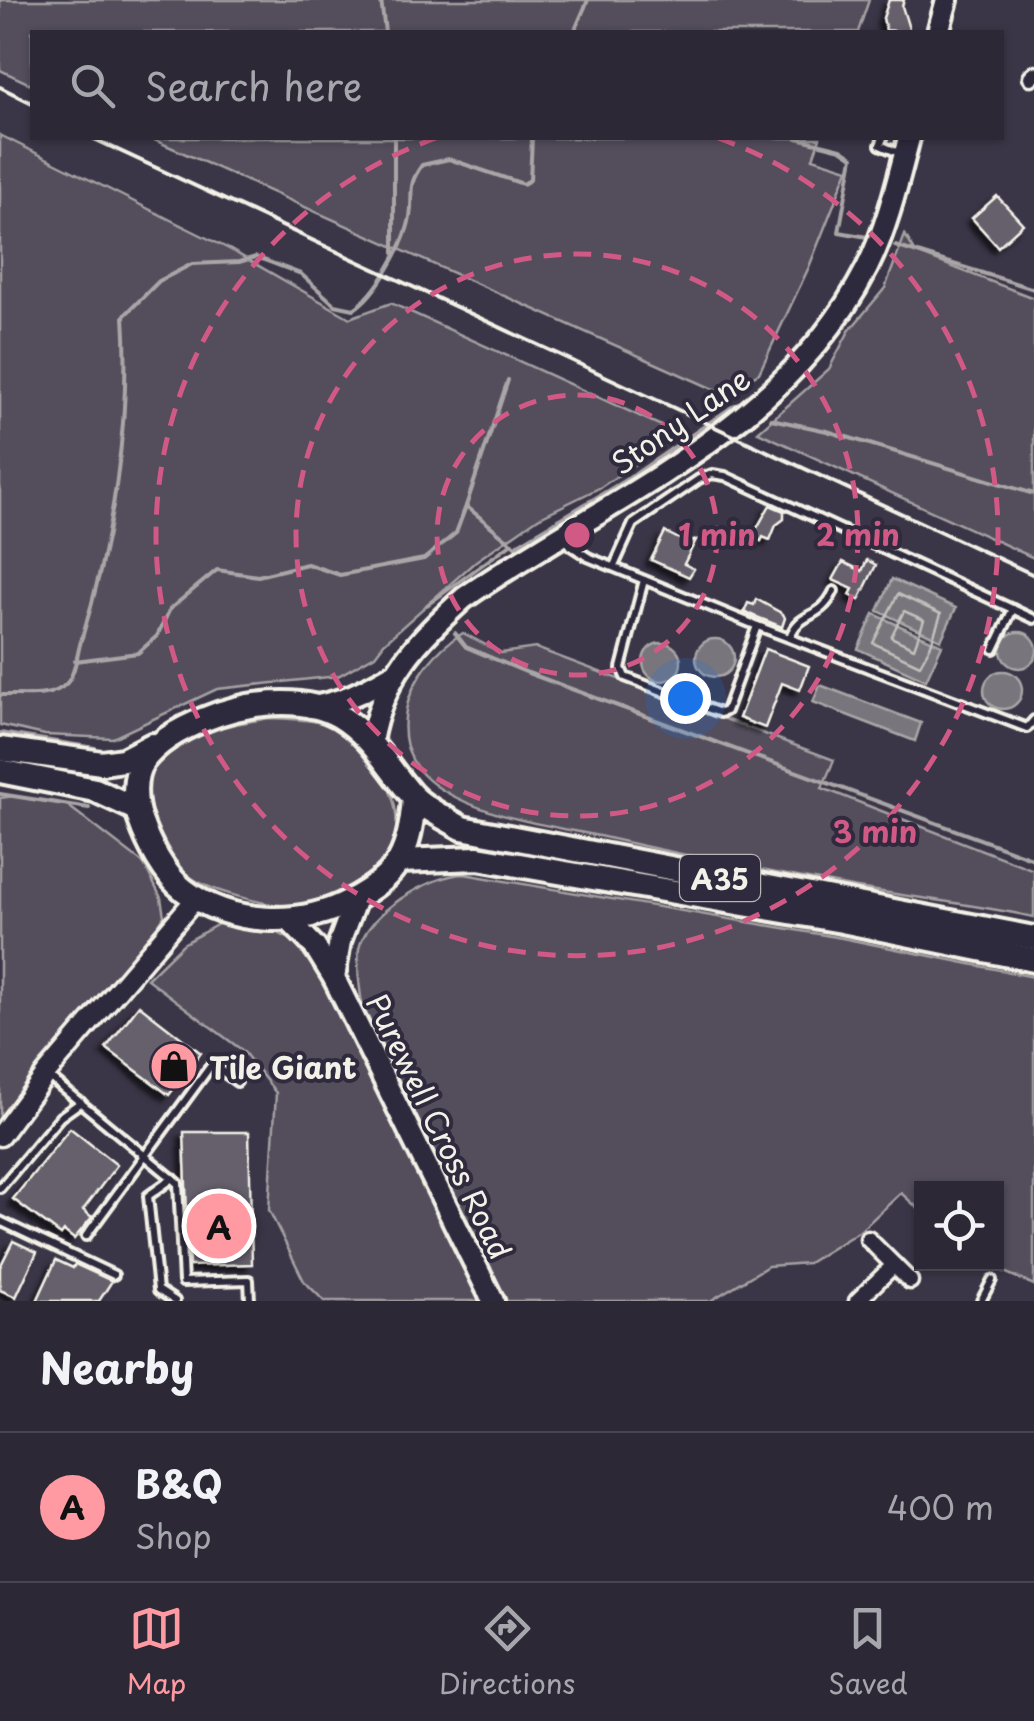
<!DOCTYPE html>
<html lang="en">
<head>
<meta charset="utf-8">
<style>
  body { margin:0; font-family:"Playpen Sans",sans-serif; background:#383441; color:#f1f3f6 }
  .controls { position:absolute; right:30px; bottom:30px; display:grid; overflow:hidden; border-radius:0px; box-shadow:0 2px 8px #0004 }
  .controls button { width:90px; height:90px; display:grid; place-items:center; padding:0; border:0; border-bottom:2px solid #484450; background:#2c2835; color:#f1f3f6; font:50px sans-serif }
  .you { position:absolute; left:685px; top:698px; width:35px; height:35px; margin:-25px; border:8px solid #fff; border-radius:50%; background:#1a73e8; box-shadow:0 0 0 15px #1a73e833 }
  .badge { display:grid; place-items:center; width:65px; height:65px; border-radius:50%; background:#ff9aa2; color:#111; font-size:32px; font-weight:700 }
  .pin { position:absolute; translate:-50% -50%; border:5px solid #fff; box-shadow:0 2px 10px #0006 }
  .list { margin:0; padding:0; list-style:none }
  h2 { display:flex; justify-content:space-between; align-items:center; height:130px; margin:0; padding:0 40px; font-size:42px }
  h2 small { font-size:32px; font-weight:400; color:#a6a6ad }
  .list li { display:grid; grid-template-columns:65px 1fr auto; gap:30px; align-items:center; box-sizing:border-box; height:150px; padding:0 40px; border-top:2px solid #484450 }
  .list b { display:block; font-size:38px; white-space:nowrap }
  .list p { margin:0; font-size:32px; white-space:nowrap; color:#a6a6ad }
  .list em { font-size:32px; font-style:normal; color:#a6a6ad }
  .icon { flex:none; width:55px; height:55px; fill:none; stroke:currentColor; stroke-width:2; stroke-linecap:round; stroke-linejoin:round }
  .map { position:relative; flex:none; width:1034px; height:1301px; overflow:hidden }
  .search { position:absolute; background:#2c2835; box-shadow:0 2px 8px #0004; left:30px; right:30px; top:30px; height:110px; display:flex; align-items:center; gap:25px; box-sizing:border-box; padding:0 35px; border-radius:0px; color:#a6a6ad; font-size:38px }
  .sheet { height:280px; background:#2c2835 }
  nav { display:flex; justify-content:space-around; align-items:center; box-sizing:border-box; height:140px; border-top:2px solid #484450; background:#2c2835; font-size:28px; color:#a6a6ad }
  nav a { display:grid; justify-items:center; gap:5px }
  nav .on { color:#ff9aa2 }
  .map>svg:first-child { display:block }
  .green { fill:#534e5c; stroke:#a4a0a2; stroke-width:2.5 }
  .water { fill:#78747b; stroke:#aaa6a7; stroke-width:2.5 }
  .lines { fill:none; stroke-linecap:round; stroke-linejoin:round }
  .shore { stroke:#c2bfbc; stroke-width:2.5 }
  .stream { stroke:#aaa6a7; stroke-width:4 }
  .building { fill:#65616c; stroke:#f4f1e8; stroke-width:2.5; filter:url(#shadow) }
  .service-casing { stroke:#f4f1e8; stroke-width:14 }
  .minor-casing { stroke:#f4f1e8; stroke-width:21 }
  .tertiary-casing { stroke:#f4f1e8; stroke-width:25 }
  .secondary-casing { stroke:#f4f1e8; stroke-width:28 }
  .primary-casing { stroke:#f4f1e8; stroke-width:30 }
  .service { stroke:#2f2a3d; stroke-width:6 }
  .minor { stroke:#2f2a3d; stroke-width:14 }
  .tertiary { stroke:#2f2a3d; stroke-width:18 }
  .secondary { stroke:#2f2a3d; stroke-width:20 }
  .primary { stroke:#2f2a3d; stroke-width:22 }
  .rail { stroke:#f4f1e8; stroke-width:4 }
  .ring { fill:none; stroke:#d15985; stroke-width:5; stroke-dasharray:18 12 }
  .labels { text-anchor:middle; dominant-baseline:central; stroke-width:8; stroke-linejoin:round; paint-order:stroke }
  .shield { fill:#2f2a3d; stroke:#b9b5b5; stroke-width:2.5 }
  .shield-label { font-size:28px; font-weight:bold; fill:#f4f1e8 }
  .street-label { font-size:30px; fill:#f4f1e8; stroke:#2f2a3d }
  .poi-label { font-size:30px; font-weight:bold; fill:#f4f1e8; stroke:#2f2a3d; text-anchor:start }
  .centre { fill:#d15985; stroke:#2f2a3d; stroke-width:5 }
  .ring-label { font-size:30px; text-anchor:middle; font-weight:bold; fill:#d15985; stroke:#2f2a3d; stroke-width:8; stroke-linejoin:round; paint-order:stroke }
</style>
</head>
<body>
<div class="map">
<svg width="1034" height="1301" viewBox="0 0 1034 1301">
  <defs>
    <filter id="shadow"><feDropShadow dx="-5.5" dy="5.5" stdDeviation="2.5" flood-color="#0009"/></filter>
  </defs>
  <rect width="100%" height="100%" fill="#3b3647"/>
  <filter id="ink" filterUnits="userSpaceOnUse"><feTurbulence type="fractalNoise" baseFrequency=".01" numOctaves="2"/><feDisplacementMap in="SourceGraphic" scale="20" xChannelSelector="R" yChannelSelector="G"/><feConvolveMatrix kernelMatrix="1 2 1 2 8 2 1 2 1" color-interpolation-filters="sRGB"/></filter>
  <g filter="url(#ink)">
    <g class="green">
      <polygon points="0,0 869,0 858,32 32,32 32,85 0,70"/>
      <polygon points="0,135 229,249 350,318 391,303 679,434 601,487 538,518 476,561 384,643 375,655 338,676 217,689 113,738 45,735 0,725"/>
      <polygon points="150,138 820,138 813,158 848,169 809,267 759,373 720,392"/>
      <polygon points="905,235 916,253 1034,298 1034,558 758,432 829,369 849,331 885,288"/>
      <path d="M463 633 501 653 536 648 834 760 822 788 1034 870V917C972 904 908 897 846 886 764 871 681 855 599 836 552 826 497 819 453 796 416 777 399 751 406 710 412 679 436 649 463 633Z"/>
      <path d="M269 718C295 719 327 719 350 734 358 739 364 749 370 757 400 796 412 843 366 875 347 888 329 901 305 905 279 910 210 892 189 876 157 853 130 787 163 756 190 729 233 725 269 718Z"/>
      <polygon points="14,796 67,805 144,864 161,898 164,916 154,933 39,1064 0,1119 0,798"/>
      <path d="M464 874 842 938 1034 977V1285L986 1264H996V1188H922L921 1211 901 1193 860 1231 808 1263 768 1266 710 1301H507L362 1005C360 988 356 967 359 949 366 913 430 875 464 874Z"/>
      <polygon points="220,923 276,932 293,941 326,983 480,1301 324,1301 304,1281 269,1210 276,1093 243,1051 147,979 183,944"/>
    </g>
    <g class="water">
      <polygon points="892,579 956,608 941,640 878,611"/>
      <polygon points="874,614 942,645 926,680 858,649"/>
      <circle cx="1019" cy="650" r="18"/>
      <circle cx="715" cy="658" r="19"/>
      <circle cx="662" cy="662" r="19"/>
      <circle cx="1003" cy="690" r="19"/>
      <polygon points="820,685 921,723 915,741 813,702"/>
    </g>
    <g class="lines">
      <g class="shore">
        <polygon points="898,594 941,614 930,647 920,665 873,643"/>
        <polygon points="904,611 924,620 914,648 891,637"/>
      </g>
      <g class="stream">
        <polyline points="381,0 385,32"/>
        <polyline points="574,32 588,0"/>
        <polyline points="797,138 841,149 853,157 839,232 873,238"/>
        <polyline points="895,246 1034,289"/>
        <polyline points="394,253 394,138"/>
        <polyline points="771,419 827,431 1034,494"/>
        <polyline points="466,506 508,380"/>
        <polyline points="427,605 512,543"/>
        <polyline points="455,633 466,647 528,673 1034,859"/>
        <polyline points="75,661 138,653 157,636 170,609 217,570 258,576 307,564 340,575 424,559 456,533 466,506 515,546 634,475 735,405"/>
        <path d="M0 695C20 694 51 700 66 684 75 675 77 654 81 641 112 542 131 420 124 316L159 281 192 264 239 262 256 257 301 274 335 305 354 309C377 294 405 245 410 217 414 192 406 187 422 165L449 159 523 184 530 180 532 138"/>
        <polyline points="0,733 95,748"/>
        <polyline points="0,794 89,808"/>
      </g>
    </g>
    <g class="building">
      <polygon points="889,0 904,0 902,6 910,32 886,30 883,18"/>
      <polygon points="997,196 1023,224 998,247 972,218"/>
      <polygon points="770,505 784,511 784,519 776,525 770,540 763,537 761,541 752,537"/>
      <polygon points="665,532 685,542 696,540 684,564 694,569 689,577 651,560"/>
      <polygon points="867,560 876,565 859,600 850,595 853,589 833,580 843,562 862,571"/>
      <polygon points="756,599 783,614 785,618 782,627 744,612 748,603 754,605"/>
      <polygon points="765,649 809,666 800,690 782,683 765,728 739,718"/>
      <polygon points="139,1005 201,1053 169,1095 106,1048"/>
      <polygon points="70,1128 117,1165 83,1210 92,1217 74,1239 64,1231 61,1235 13,1199"/>
      <polygon points="184,1132 249,1132 252,1264 189,1266"/>
      <polygon points="13,1241 37,1252 16,1297 0,1290 0,1267"/>
      <polygon points="56,1260 73,1268 75,1264 112,1281 99,1301 37,1301"/>
    </g>
    <g class="lines">
      <g class="service-casing">
        <g id="service">
          <polyline points="883,138 880,145 899,153"/>
          <polyline points="565,537 571,546 588,557 755,625 1027,728 1034,720"/>
          <polyline points="614,566 633,524 699,479 712,474 725,476 1034,619"/>
          <polyline points="644,580 621,668 625,677 720,713 726,711 757,626"/>
          <path d="M790 637C800 610 820 621 834 591"/>
          <polyline points="994,649 1013,609"/>
          <polyline points="47,1075 178,1183 183,1282 249,1280 250,1301"/>
          <polyline points="173,1178 148,1196 158,1290 175,1301"/>
          <polyline points="0,1188 60,1117 81,1102"/>
          <polyline points="0,1221 114,1275"/>
          <polyline points="86,1236 212,1064 237,1082"/>
          <polyline points="981,1301 992,1280"/>
        </g>
      </g>
      <g class="minor-casing">
        <g id="minor">
          <polyline points="1031,77 1034,74"/>
          <polyline points="894,1265 910,1281"/>
          <polyline points="857,1301 894,1265 868,1239"/>
        </g>
      </g>
      <g class="tertiary-casing">
        <polyline id="tertiary" points="0,1136 46,1074 197,897"/>
      </g>
      <g class="secondary-casing">
        <g id="secondary">
          <polyline points="938,32 947,0"/>
          <path d="M311 707C341 703 366 690 392 675"/>
          <path d="M371 742C383 675 416 642 464 598 606 499 784 431 867 268 887 228 898 180 909 138"/>
          <polyline points="290,921 315,947 334,978 493,1301"/>
          <polyline points="334,978 340,941 356,898"/>
        </g>
      </g>
      <g class="primary-casing">
        <g id="primary">
          <polyline points="0,749 102,763 123,760 152,745"/>
          <polyline points="0,771 95,790 136,809"/>
          <path d="M414 798C410 852 400 875 350 901 301 927 231 926 184 890 164 875 148 843 140 820 134 803 132 776 143 761 159 740 182 728 205 719 244 703 301 694 339 716 372 736 387 767 411 794 423 808 446 818 462 828L1034 938"/>
          <polyline points="400,861 478,858 842,921 1034,960"/>
        </g>
      </g>
      <use href="#service" class="service"/>
      <use href="#minor" class="minor"/>
      <use href="#tertiary" class="tertiary"/>
      <use href="#secondary" class="secondary"/>
      <use href="#primary" class="primary"/>
      <g class="rail">
        <polyline points="0,87 32,103"/>
        <polyline points="92,138 1034,575"/>
      </g>
    </g>
  </g>
  <g class="ring">
    <circle cx="577" cy="535" r="140"/>
    <circle cx="577" cy="535" r="281"/>
    <path d="M718 138A421 421 0 1 1 436 138"/>
  </g>
  <defs>
    <g id="shop-disc" transform="scale(2.5)"><circle r="9.5" fill="#ff9aa2" stroke="#2f2a3d"/><path d="M-5-2.5h2.3a2.7 3.5 0 0 1 5.4 0H5L5.5 6h-11ZM-1.5-2.5h3a1.5 2.3 0 0 0-3 0Z" fill="#111"/></g>
  </defs>
  <g fill-rule="evenodd">
    <use href="#shop-disc" x="174" y="1066"/>
  </g>
  <g class="labels">
    <rect class="shield" x="680" y="855" width="80" height="46" rx="8"/>
    <g class="shield-label">
      <text x="720" y="878">A35</text>
    </g>
    <g class="street-label">
      <text transform="translate(680 420) rotate(-35)">Stony Lane</text>
      <text transform="translate(440 1126) rotate(64)">Purewell Cross Road</text>
    </g>
    <g class="poi-label">
      <text x="209" y="1066">Tile Giant</text>
    </g>
  </g>
  <circle cx="577" cy="535" r="15" class="centre"/>
  <g class="ring-label">
    <text x="717" y="546">1 min</text>
    <text x="858" y="546">2 min</text>
    <text x="875" y="843">3 min</text>
  </g>
</svg>
<div class="controls">
<button><svg class="icon" aria-label="locate" viewBox="0 0 24 24"><circle cx="12" cy="12" r="6"/><path d="M12 2v4M12 18v4M2 12h4M18 12h4"/></svg></button>
</div>
<div class="you"></div>
<div class="pin badge" style="left:219px;top:1226px">A</div>
<div class="search"><svg class="icon" aria-label="search" viewBox="0 0 24 24"><circle cx="10" cy="10" r="6"/><path d="M15 15l6 6"/></svg>Search here</div>
</div>
<section class="sheet">
<h2>Nearby<small></small></h2>
<ul class="list">
<li><span class="badge">A</span><div><b>B&amp;Q</b><p>Shop</p></div><em>400 m</em></li>
</ul>
</section>
<nav>
<a class="on"><svg class="icon" aria-label="map" viewBox="0 0 24 24"><path d="M3 6l6-2 6 2 6-2v14l-6 2-6-2-6 2zM9 4v14M15 6v14"/></svg>Map</a>
<a><svg class="icon" aria-label="directions" viewBox="0 0 24 24"><path d="M12 3l9 9-9 9-9-9zM9 14v-3h6M13 9l2 2-2 2"/></svg>Directions</a>
<a><svg class="icon" aria-label="saved" viewBox="0 0 24 24"><path d="M7 4h10v16l-5-4-5 4z"/></svg>Saved</a>
</nav>
</body>
</html>
